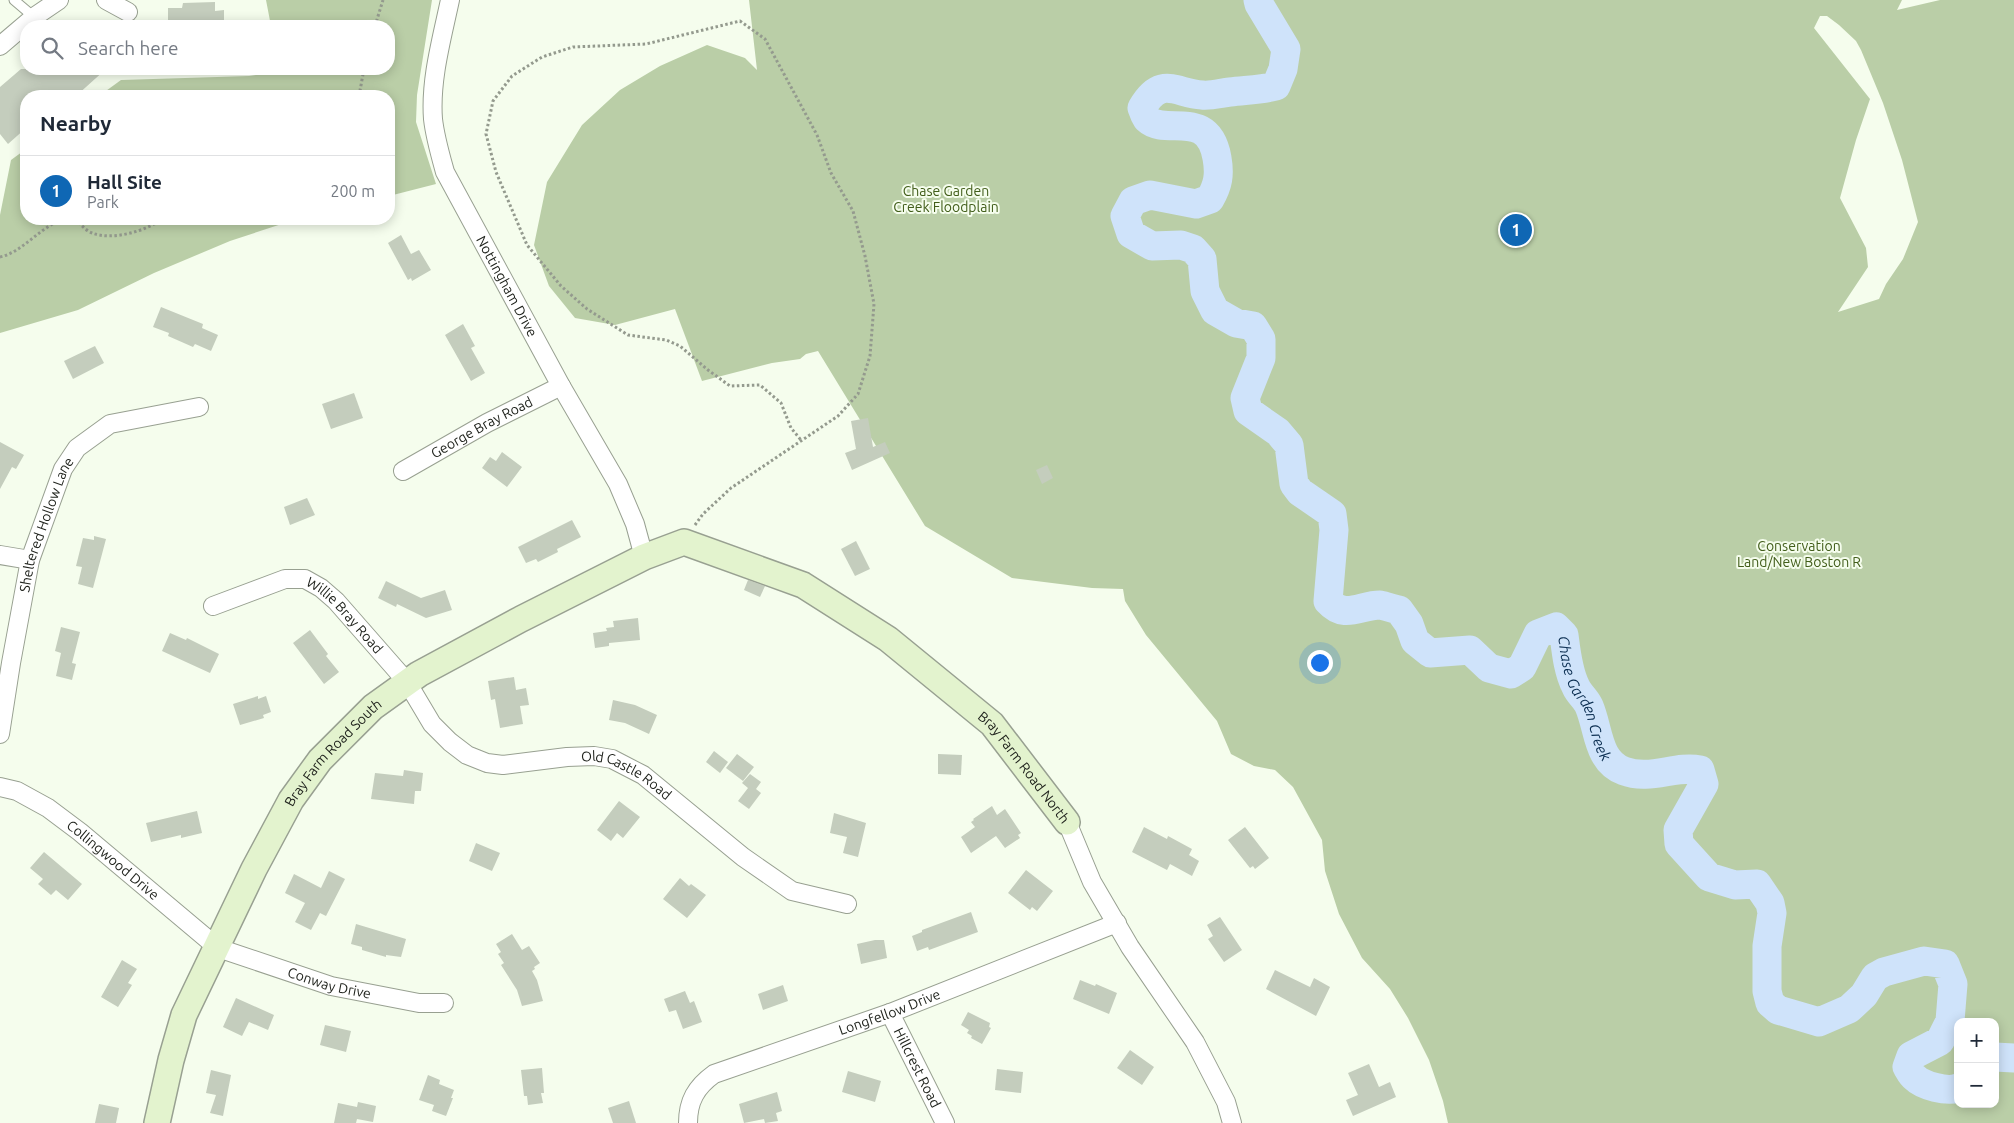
<!DOCTYPE html>
<html lang="en">
<head>
<meta charset="utf-8">
<style>
  body { margin:0; font-family:Ubuntu,sans-serif; background:#f2f2f3; color:#1f2937 }
  .controls { position:absolute; right:15px; bottom:15px; display:grid; overflow:hidden; border-radius:10px; box-shadow:0 2px 12px #0003 }
  .controls button { width:45px; height:45px; display:grid; place-items:center; padding:0; border:0; border-bottom:1px solid #e0e1e3; background:#fff; color:#1f2937; font:25px sans-serif }
  .you { position:absolute; left:1319px; top:662px; width:18px; height:18px; margin:-12px; border:4px solid #fff; border-radius:50%; background:#1a73e8; box-shadow:0 0 0 8px #1a73e833 }
  .badge { display:grid; place-items:center; width:32px; height:32px; border-radius:50%; background:#0f67b4; color:#fff; font-size:16px; font-weight:700 }
  .pin { position:absolute; translate:-50% -50%; border:2px solid #fff; box-shadow:0 1px 5px #0006 }
  .list { margin:0; padding:0; list-style:none }
  h2 { display:flex; justify-content:space-between; align-items:center; height:65px; margin:0; padding:0 20px; font-size:21px }
  h2 small { font-size:16px; font-weight:400; color:#747a83 }
  .list li { display:grid; grid-template-columns:32px 1fr auto; gap:15px; align-items:center; box-sizing:border-box; height:70px; padding:0 20px; border-top:1px solid #e0e1e3 }
  .list b { display:block; font-size:19px; white-space:nowrap }
  .list p { margin:0; font-size:16px; white-space:nowrap; color:#747a83 }
  .list em { font-size:16px; font-style:normal; color:#747a83 }
  .icon { flex:none; width:28px; height:28px; fill:none; stroke:currentColor; stroke-width:2; stroke-linecap:round; stroke-linejoin:round }
  .map { position:relative; flex:none; width:2014px; height:1123px; overflow:hidden }
  .search { position:absolute; background:#fff; box-shadow:0 2px 12px #0003; left:20px; top:20px; width:375px; height:55px; display:flex; align-items:center; gap:12px; box-sizing:border-box; padding:0 18px; border-radius:20px; color:#747a83; font-size:19px }
  .panel { position:absolute; background:#fff; box-shadow:0 2px 12px #0003; left:20px; top:90px; width:375px; height:135px; border-radius:20px }
  .map>svg:first-child { display:block }
  .green { fill:#bacea7; fill-rule:evenodd }
  .lines { fill:none; stroke-linecap:round; stroke-linejoin:round }
  .river { stroke:#cfe3fa; stroke-width:29 }
  .building { fill:#c4cdbd }
  .lane-casing { stroke:#98a091; stroke-width:11 }
  .street-casing { stroke:#98a091; stroke-width:20 }
  .secondary-casing { stroke:#98a091; stroke-width:28 }
  .path { stroke:#949a8e; stroke-width:3; stroke-dasharray:2.5 2.5; stroke-linecap:butt }
  .lane { stroke:#fff; stroke-width:9 }
  .street { stroke:#fff; stroke-width:18 }
  .secondary { stroke:#e3f3ce; stroke-width:25 }
  .labels { text-anchor:middle; dominant-baseline:central; stroke-width:4; stroke-linejoin:round; paint-order:stroke }
  .park-label { font-size:14px; fill:#425e1b; stroke:#f5fded }
  .street-label { font-size:14px; fill:#21241e; stroke:#f5fded }
  .water-label { font-size:15px; font-style:italic; fill:#0a2d50; stroke:#f5fded }
</style>
</head>
<body>
<div class="map">
<svg width="2014" height="1123" viewBox="0 0 2014 1123">
  <rect width="100%" height="100%" fill="#f5fded"/>
  <g class="green">
    <polygon points="266,0 432,0 417,95 416,122 436,184 389,196 389,96 99,96 121,80 249,76 280,72 280,69 389,69 389,26 271,26"/>
    <path d="M749 0H1902L1897 10 1940 0H2014V1123H1448L1443 1101 1429 1060 1408 1018 1390 989 1362 958 1339 914 1325 871 1322 840 1293 787 1275 770 1254 766 1231 754 1217 721 1146 635 1125 601 1123 589 1092 588 1012 578 925 526 818 351 806 354 800 359 772 363 702 381 675 309 615 325 575 318 549 286 534 245 547 182 582 125 620 90 660 66 707 45 745 58 757 70ZM1820 16H1827L1839 25 1856 41 1861 50 1883 103 1902 160 1918 222 1903 259 1886 284 1879 299 1838 312 1868 267 1866 248 1840 198 1856 140 1870 99 1814 28ZM1958 1022H1995V1104H1958Z"/>
    <polygon points="26,149 26,219 297,219 230,241 154,273 78,310 0,333 0,215 11,160"/>
  </g>
  <g class="lines">
    <g class="river">
      <path id="s1" d="M1258 0 1259 4 1286 49 1283 69 1276 86C1260 90 1246 90 1230 92 1221 93 1211 96 1202 95 1175 93 1161 75 1142 108 1143 111 1145 116 1147 119 1166 137 1208 107 1217 158 1220 175 1218 185 1210 199L1196 204 1150 195 1133 201 1125 216 1131 234 1152 246 1181 245 1193 249 1202 259 1205 291 1215 311 1236 323 1253 326 1261 339V358L1245 398 1248 411 1278 432 1289 445 1294 484 1300 492 1332 514 1334 530 1328 601C1345 620 1360 605 1380 605 1386 606 1393 609 1399 610L1409 624 1415 641 1430 653 1470 650 1489 668 1511 674 1522 667 1538 634 1556 627 1564 635C1566 651 1568 672 1576 687 1579 694 1586 699 1589 706 1599 729 1597 761 1624 771 1650 781 1675 765 1700 770L1704 784 1678 830 1679 844 1709 877 1735 885 1757 884 1770 903 1772 913 1767 946V991L1770 1003 1778 1010 1819 1022 1849 1009 1864 995 1875 977 1884 972 1924 961 1945 964 1953 984 1950 1021 1940 1041 1911 1056 1907 1067C1909 1070 1911 1075 1914 1077 1923 1086 1947 1092 1958 1088"/>
      <polyline points="1995,1057 2014,1058"/>
    </g>
  </g>
  <g class="building">
    <polygon points="215,2 215,11 224,10 224,26 168,24 168,8 182,8 183,3"/>
    <polygon points="21,69 106,69 76,96 26,96 26,128 8,144 0,134 0,87"/>
    <polygon points="401,235 411,254 419,250 431,270 412,281 411,278 408,280 388,243"/>
    <polygon points="161,307 203,324 202,328 218,335 211,351 195,344 193,347 168,336 169,333 153,327"/>
    <polygon points="463,324 475,346 471,348 485,373 471,381 445,335"/>
    <polygon points="95,346 104,363 73,379 64,361"/>
    <polygon points="354,393 363,418 331,429 322,404"/>
    <polygon points="868,418 873,447 885,442 890,453 852,470 845,453 856,449 851,421"/>
    <polygon points="0,442 24,455 16,469 12,467 0,489"/>
    <polygon points="502,452 522,467 507,487 482,468 490,457 496,461"/>
    <polygon points="1047,465 1053,478 1042,484 1036,470"/>
    <polygon points="307,498 315,515 290,525 284,507"/>
    <polygon points="572,520 581,537 557,549 558,552 538,562 536,559 526,563 518,547"/>
    <polygon points="94,536 106,539 93,588 78,584 82,567 76,566 83,538 94,540"/>
    <polygon points="856,541 870,569 855,576 841,549"/>
    <polygon points="748,580 765,586 760,597 744,590"/>
    <polygon points="386,581 421,598 445,590 452,610 426,618 397,604 396,607 378,598"/>
    <polygon points="638,618 640,640 609,643 609,646 595,648 593,633 607,631 606,628 614,627 613,621"/>
    <polygon points="61,627 80,632 72,663 76,664 72,680 56,676 61,653 55,651"/>
    <polygon points="310,630 328,654 326,656 339,672 324,684 293,643"/>
    <polygon points="170,633 186,640 187,638 219,654 210,673 162,651"/>
    <polygon points="514,677 516,690 526,688 529,705 520,706 523,724 500,728 495,699 491,700 488,681"/>
    <polygon points="258,696 258,699 266,696 271,712 263,715 264,718 240,725 233,704"/>
    <polygon points="613,700 635,705 657,715 649,734 625,723 609,720"/>
    <polygon points="714,751 728,762 720,773 706,762"/>
    <polygon points="737,754 754,767 743,781 726,768"/>
    <polygon points="938,754 962,755 961,775 938,774"/>
    <polygon points="404,770 423,773 421,791 415,791 414,804 371,799 375,773 403,776"/>
    <polygon points="750,774 761,782 756,789 761,793 749,809 738,801 748,788 742,783"/>
    <polygon points="619,801 640,817 623,838 617,833 611,841 597,830"/>
    <polygon points="992,806 997,815 1005,809 1021,833 1018,835 1020,838 1005,848 996,836 971,853 961,837 975,827 971,822 974,820 973,819"/>
    <polygon points="197,811 202,833 181,838 181,835 151,842 146,823"/>
    <polygon points="834,813 866,823 858,857 843,853 847,837 830,833"/>
    <polygon points="1144,827 1167,839 1168,836 1192,849 1189,855 1199,861 1192,876 1170,864 1167,870 1132,852"/>
    <polygon points="1245,827 1269,858 1255,869 1253,866 1250,868 1228,840"/>
    <polygon points="476,843 500,853 492,871 469,861"/>
    <polygon points="44,852 82,884 68,900 56,890 51,895 38,884 43,879 30,868"/>
    <polygon points="1026,870 1053,891 1037,911 1032,907 1030,910 1008,893"/>
    <polygon points="329,871 345,879 326,916 320,913 311,930 295,922 305,903 285,893 294,874 321,888"/>
    <polygon points="680,878 689,886 691,884 706,895 687,918 663,899"/>
    <polygon points="971,912 978,932 929,950 928,947 917,951 912,936 922,932 922,930"/>
    <polygon points="1220,917 1242,950 1224,962 1208,939 1213,936 1207,925"/>
    <polygon points="356,924 406,939 401,957 386,955 386,957 362,950 362,947 351,944"/>
    <polygon points="512,934 522,950 529,946 540,963 534,967 535,969 532,971 537,980 543,1001 522,1006 517,990 501,965 504,963 498,954 501,952 496,944"/>
    <polygon points="875,940 884,940 887,958 861,964 857,944"/>
    <polygon points="122,960 137,969 128,983 132,985 118,1007 101,997"/>
    <polygon points="1275,970 1310,987 1314,978 1330,987 1316,1016 1266,989"/>
    <polygon points="1080,980 1095,986 1096,984 1117,993 1109,1014 1073,999"/>
    <polygon points="783,985 788,1001 763,1010 758,994"/>
    <polygon points="685,991 690,1003 694,1001 702,1022 683,1029 676,1010 669,1012 664,999"/>
    <polygon points="236,998 274,1015 268,1030 249,1022 242,1036 223,1027"/>
    <polygon points="968,1012 990,1023 989,1027 991,1028 982,1044 971,1038 972,1036 967,1033 969,1030 961,1025"/>
    <polygon points="325,1025 351,1031 346,1052 320,1045"/>
    <polygon points="1130,1050 1154,1067 1142,1085 1117,1068"/>
    <polygon points="1369,1064 1379,1087 1390,1082 1396,1097 1353,1116 1346,1100 1358,1095 1348,1073"/>
    <polygon points="542,1068 544,1093 541,1093 543,1103 528,1105 527,1096 524,1096 521,1070"/>
    <polygon points="997,1069 1023,1072 1021,1093 995,1090"/>
    <polygon points="211,1070 231,1075 223,1116 210,1113 216,1095 206,1093"/>
    <polygon points="848,1071 881,1081 875,1102 842,1092"/>
    <polygon points="428,1075 440,1080 439,1084 454,1090 451,1098 453,1098 446,1116 432,1111 434,1105 419,1100"/>
    <polygon points="777,1092 782,1111 776,1113 778,1121 765,1123 764,1119 744,1123 739,1104"/>
    <polygon points="629,1101 636,1123 613,1123 608,1108"/>
    <polygon points="358,1102 376,1106 373,1122 357,1119 356,1123 334,1123 338,1103 357,1107"/>
    <polygon points="99,1104 119,1108 116,1123 95,1123"/>
  </g>
  <g class="lines">
    <g class="lane-casing">
      <polyline id="lane" points="14,0 34,17"/>
    </g>
    <g class="street-casing">
      <g id="street">
        <polyline points="106,0 128,12"/>
        <path id="s2" d="M450 0C442 38 430 80 433 119 435 137 440 154 445 172L561 386 618 484 635 524 644 557"/>
        <polyline points="0,46 34,17 59,0"/>
        <path id="s3" d="M403 471 487 423 561 386"/>
        <polyline points="0,555 30,560"/>
        <path id="s4" d="M213 606 285 579H305L321 588 336 601 407 682 432 724 450 742 467 755 487 763 503 765 567 757 594 756 612 759 643 775 743 857 792 891 847 904"/>
        <path id="s5" d="M0 734 11 663 30 560 63 469 77 448 110 424 199 407"/>
        <path id="s6" d="M0 787 17 791 48 808 80 832 218 948 331 986 419 1003H444"/>
        <polyline points="1067,822 1092,882 1130,947 1195,1042 1226,1102 1232,1123"/>
        <path id="s7" d="M890 1013 945 1123"/>
        <path id="s8" d="M688 1123C688 1101 696 1087 714 1074L890 1013 1117 923"/>
      </g>
    </g>
    <g class="secondary-casing">
      <g id="secondary">
        <path id="s9" d="M157 1123 171 1060 184 1015 254 869 291 800 320 760 373 707 419 674 521 619 644 557 684 542 803 585 888 639 992 724 1067 822"/>
      </g>
    </g>
    <g class="path">
      <polyline points="375,26 383,0"/>
      <polyline points="359,96 364,69"/>
      <path d="M0 257C24 252 43 223 66 219 78 217 83 230 92 233 112 241 146 231 162 219"/>
      <polyline points="695,525 703,514 731,488 838,416 858,394 870,356 874,304 865,256 853,211 831,173 817,135 765,39 740,21 646,44 573,47 542,57 512,76 493,101 486,134 496,172 527,245 561,286 587,309 628,335 666,340 680,346 708,370 730,386 760,385 781,403 791,428 801,440"/>
    </g>
    <use href="#lane" class="lane"/>
    <use href="#street" class="street"/>
    <use href="#secondary" class="secondary"/>
  </g>
  <g class="labels">
    <g class="park-label">
      <text x="946" y="191">Chase Garden<tspan x="946" dy="16">Creek Floodplain</tspan></text>
      <text x="1799" y="546">Conservation<tspan x="1799" dy="16">Land/New Boston R</tspan></text>
    </g>
    <g class="street-label">
      <text stroke="none"><textPath href="#s2" startOffset="305">Nottingham Drive</textPath></text>
      <text stroke="none"><textPath href="#s3" startOffset="90">George Bray Road</textPath></text>
      <text stroke="none"><textPath href="#s5" startOffset="215">Sheltered Hollow Lane</textPath></text>
      <text stroke="none"><textPath href="#s4" startOffset="151">Willie Bray Road</textPath></text>
      <text stroke="none"><textPath href="#s9" startOffset="415">Bray Farm Road South</textPath></text>
      <text stroke="none"><textPath href="#s9" startOffset="1244">Bray Farm Road North</textPath></text>
      <text stroke="none"><textPath href="#s4" startOffset="505">Old Castle Road</textPath></text>
      <text stroke="none"><textPath href="#s6" startOffset="136">Collingwood Drive</textPath></text>
      <text stroke="none"><textPath href="#s6" startOffset="390">Conway Drive</textPath></text>
      <text stroke="none"><textPath href="#s8" startOffset="244">Longfellow Drive</textPath></text>
      <text stroke="none"><textPath href="#s7" startOffset="61">Hillcrest Road</textPath></text>
    </g>
    <g class="water-label">
      <text stroke="none"><textPath href="#s1" startOffset="1360">Chase Garden Creek</textPath></text>
    </g>
  </g>
</svg>
<div class="controls">
<button>+</button>
<button>−</button>
</div>
<div class="you"></div>
<div class="pin badge" style="left:1516px;top:230px">1</div>
<div class="search"><svg class="icon" aria-label="search" viewBox="0 0 24 24"><circle cx="10" cy="10" r="6"/><path d="M15 15l6 6"/></svg>Search here</div>
<section class="panel">
<h2>Nearby<small></small></h2>
<ul class="list">
<li><span class="badge">1</span><div><b>Hall Site</b><p>Park</p></div><em>200 m</em></li>
</ul>
</section>
</div>
</body>
</html>
